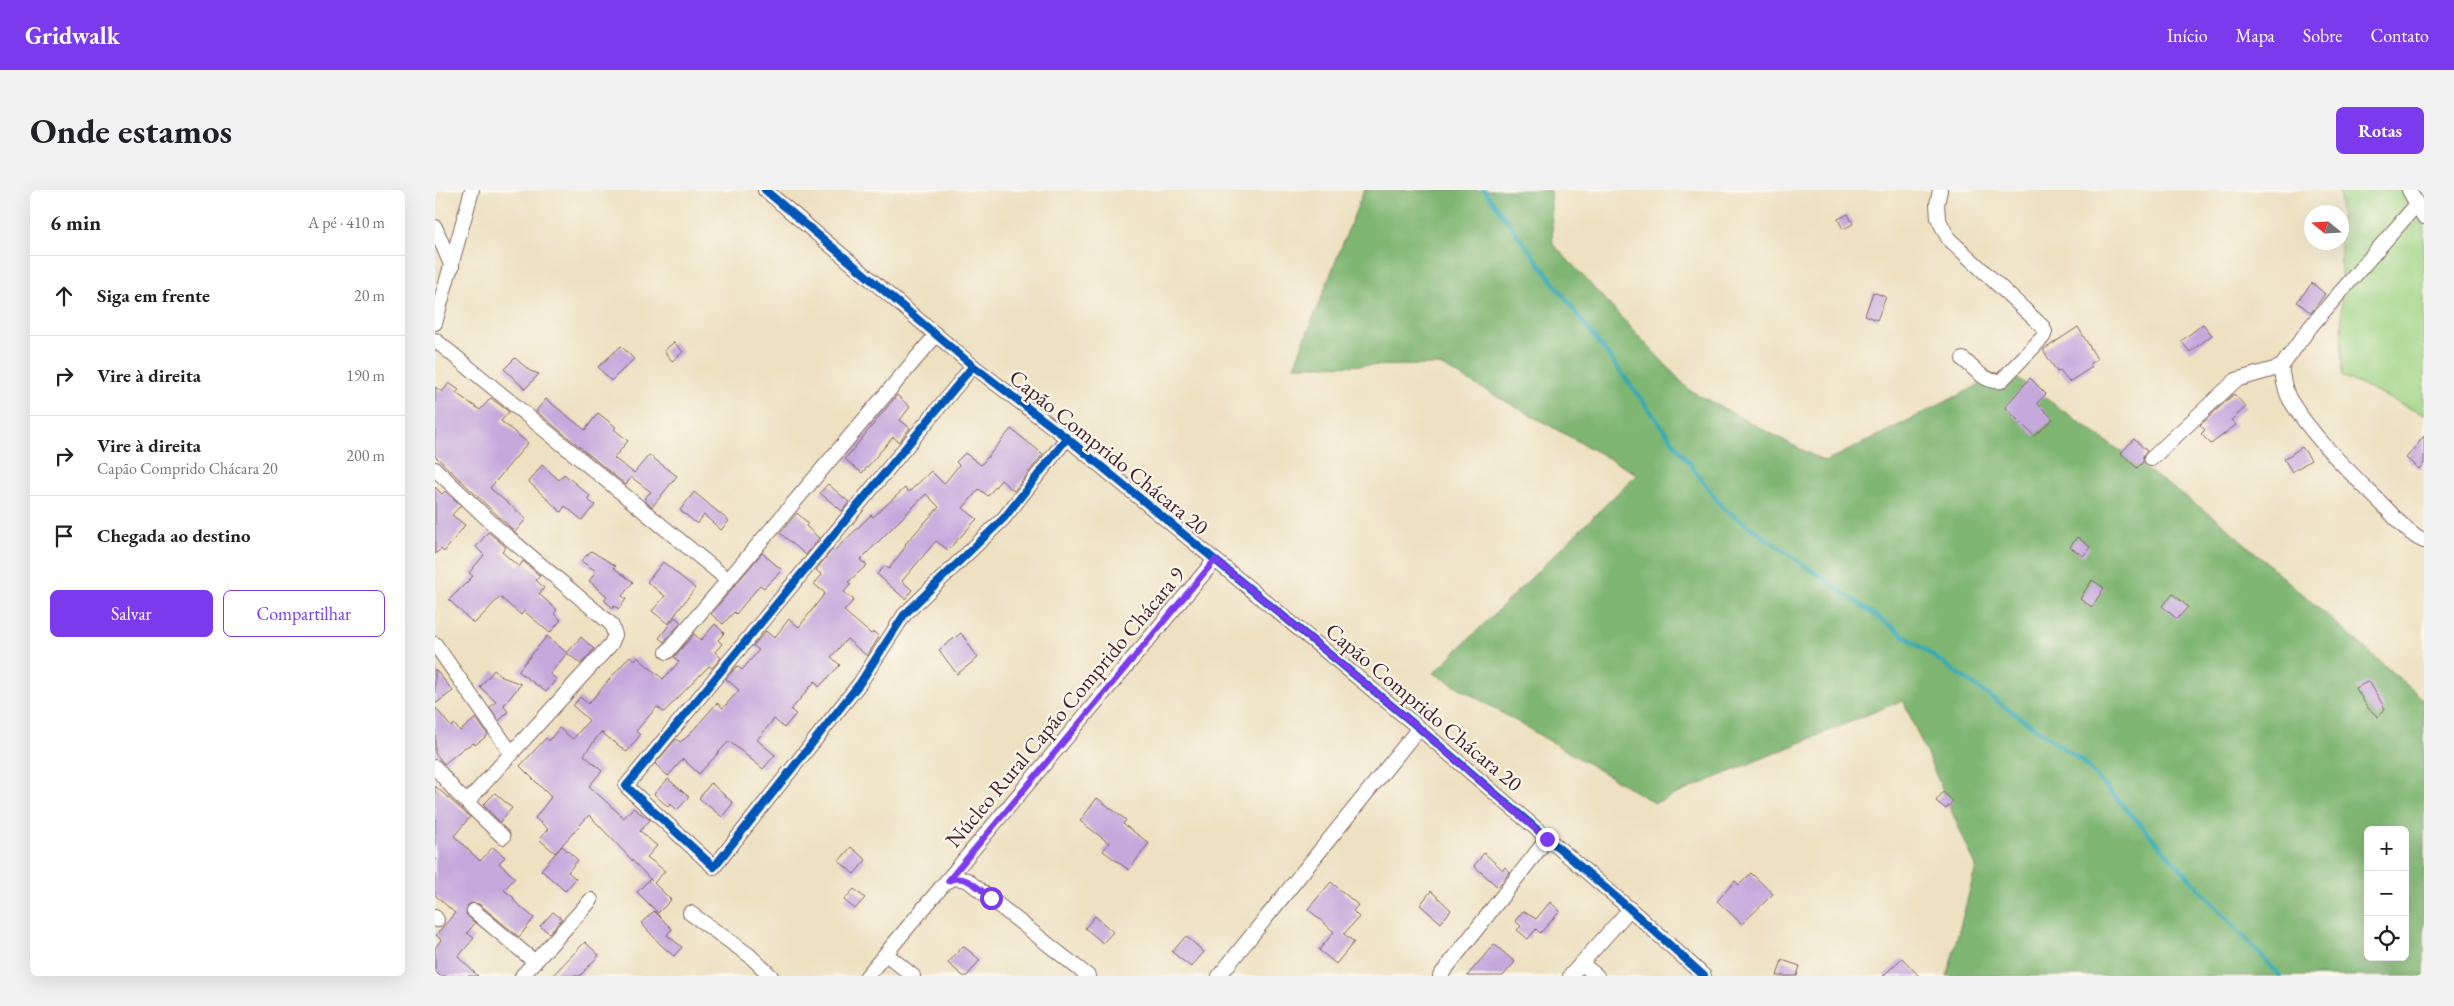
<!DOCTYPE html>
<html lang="pt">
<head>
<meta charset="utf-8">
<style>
  body { margin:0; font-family:"EB Garamond",serif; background:#f2f2f2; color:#202124 }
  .controls { position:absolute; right:15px; bottom:15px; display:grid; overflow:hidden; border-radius:8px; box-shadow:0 5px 20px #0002 }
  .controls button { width:45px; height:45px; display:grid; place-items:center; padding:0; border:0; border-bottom:1px solid #e0e0e0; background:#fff; color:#202124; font:25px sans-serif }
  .compass { position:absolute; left:1869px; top:15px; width:45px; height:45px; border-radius:50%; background:#fff; box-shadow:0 5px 20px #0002; rotate:288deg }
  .stop { position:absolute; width:15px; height:15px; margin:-11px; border:4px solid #7c3aed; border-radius:50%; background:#fff }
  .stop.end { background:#7c3aed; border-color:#fff; box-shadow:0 1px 5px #0008 }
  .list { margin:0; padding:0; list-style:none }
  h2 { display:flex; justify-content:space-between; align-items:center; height:65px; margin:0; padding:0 20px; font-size:21px }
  h2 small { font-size:16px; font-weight:400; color:#757577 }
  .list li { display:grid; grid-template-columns:32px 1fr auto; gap:15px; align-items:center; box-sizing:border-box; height:80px; padding:0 20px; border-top:1px solid #e0e0e0 }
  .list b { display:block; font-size:19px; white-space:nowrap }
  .list p { margin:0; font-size:16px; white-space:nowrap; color:#757577 }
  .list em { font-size:16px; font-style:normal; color:#757577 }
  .actions { display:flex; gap:10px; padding:15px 20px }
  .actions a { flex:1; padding:11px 0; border:1px solid #7c3aed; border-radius:8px; text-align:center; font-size:18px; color:#7c3aed }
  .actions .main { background:#7c3aed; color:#fff }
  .icon { flex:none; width:28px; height:28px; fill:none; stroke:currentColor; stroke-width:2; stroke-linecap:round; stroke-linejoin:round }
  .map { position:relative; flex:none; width:1989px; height:786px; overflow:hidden; border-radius:8px }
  header { display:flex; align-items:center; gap:30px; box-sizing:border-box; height:70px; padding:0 25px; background:#7c3aed; color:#fff }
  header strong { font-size:24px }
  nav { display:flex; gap:28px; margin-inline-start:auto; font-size:18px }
  .intro { display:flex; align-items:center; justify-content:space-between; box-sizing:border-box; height:120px; padding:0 30px }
  h1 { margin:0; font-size:35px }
  .button { padding:12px 22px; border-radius:8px; background:#7c3aed; color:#fff; font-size:18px; font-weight:700 }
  main { display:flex; gap:30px; padding:0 30px }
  aside { flex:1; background:#fff; border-radius:8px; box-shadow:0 5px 20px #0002 }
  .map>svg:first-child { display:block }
  .green { fill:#9fd485; stroke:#747a58 }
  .forest { fill:#7fb672; stroke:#646a4e; fill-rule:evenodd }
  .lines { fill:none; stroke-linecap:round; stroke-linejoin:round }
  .stream { stroke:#39aab4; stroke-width:4.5 }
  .building { fill:#c5a9dd }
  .street-casing { stroke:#836360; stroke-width:16 }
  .street { stroke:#fff; stroke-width:14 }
  .cycleway-casing { stroke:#fbf7ec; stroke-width:11 }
  .cycleway { stroke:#0057b8; stroke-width:8 }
  .route { stroke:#7c3aed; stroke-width:6 }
  .labels { text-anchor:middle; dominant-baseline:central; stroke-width:4.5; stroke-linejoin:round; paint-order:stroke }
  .street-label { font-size:22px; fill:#4a1f2b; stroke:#fbf7ec }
</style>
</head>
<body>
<header>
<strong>Gridwalk</strong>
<nav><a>Início</a><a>Mapa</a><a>Sobre</a><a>Contato</a></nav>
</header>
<div class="intro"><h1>Onde estamos</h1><a class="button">Rotas</a></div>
<main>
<aside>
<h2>6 min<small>A pé · 410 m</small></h2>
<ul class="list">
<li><svg class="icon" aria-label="ahead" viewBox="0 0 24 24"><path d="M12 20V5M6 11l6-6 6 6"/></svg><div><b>Siga em frente</b></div><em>20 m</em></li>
<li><svg class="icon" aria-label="right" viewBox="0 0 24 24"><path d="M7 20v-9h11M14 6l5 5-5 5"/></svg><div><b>Vire à direita</b></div><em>190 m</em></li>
<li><svg class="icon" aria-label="right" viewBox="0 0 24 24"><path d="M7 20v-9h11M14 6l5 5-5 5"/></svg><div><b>Vire à direita</b><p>Capão Comprido Chácara 20</p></div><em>200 m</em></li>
<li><svg class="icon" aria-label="arrive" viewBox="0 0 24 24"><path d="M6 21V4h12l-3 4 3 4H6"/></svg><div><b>Chegada ao destino</b></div></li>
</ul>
<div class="actions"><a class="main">Salvar</a><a>Compartilhar</a></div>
</aside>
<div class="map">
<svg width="1989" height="786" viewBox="0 0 1989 786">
  <rect width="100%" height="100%" fill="#fbf7ec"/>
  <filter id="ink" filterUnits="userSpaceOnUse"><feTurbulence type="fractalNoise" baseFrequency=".02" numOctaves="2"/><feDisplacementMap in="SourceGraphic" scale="10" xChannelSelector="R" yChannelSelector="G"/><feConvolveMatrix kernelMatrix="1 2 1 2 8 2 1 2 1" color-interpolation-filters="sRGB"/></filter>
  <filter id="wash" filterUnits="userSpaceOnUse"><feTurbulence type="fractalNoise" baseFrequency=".0096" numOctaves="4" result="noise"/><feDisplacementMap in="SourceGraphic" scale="20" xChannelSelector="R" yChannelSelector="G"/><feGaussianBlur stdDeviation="1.12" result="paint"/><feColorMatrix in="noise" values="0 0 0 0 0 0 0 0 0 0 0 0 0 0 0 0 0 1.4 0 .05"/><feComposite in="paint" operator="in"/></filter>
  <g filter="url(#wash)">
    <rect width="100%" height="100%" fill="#ede1c1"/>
    <polygon class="green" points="1905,0 1989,0 1989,225 1907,186"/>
    <path class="forest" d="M929 0H1115L1118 54 1254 200 1390 272 1572 181 1783 330 1989 510V786H1512L1541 677 1468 510 1220 613 999 483 1202 284 1005 175 859 176ZM1933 640H1970V767H1933Z"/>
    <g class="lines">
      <polyline class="stream" points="1049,0 1288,318 1647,571 1845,786"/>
    </g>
    <g id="blocks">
      <g class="building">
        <polygon points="1413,24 1418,34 1408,39 1403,29"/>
        <polygon points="1877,93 1890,104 1876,123 1862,112"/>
        <polygon points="1438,102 1451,107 1442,130 1430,125"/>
        <polygon points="1768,134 1777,145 1755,162 1746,151"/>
        <polygon points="1643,137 1662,169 1654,174 1657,177 1634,192 1625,181 1622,182 1608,160"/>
        <polygon points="239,152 248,162 237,171 229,161"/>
        <polygon points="186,156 199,169 176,191 163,177"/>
        <polygon points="80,168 95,181 104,184 90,199 69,179"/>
        <polygon points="1595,188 1611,204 1602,213 1618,229 1599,246 1570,217"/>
        <polygon points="14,193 24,200 21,203 45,220 56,208 74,222 66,231 93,253 55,298 91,329 80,342 0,266 0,197 7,202"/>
        <polygon points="1799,204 1811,217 1796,230 1801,235 1776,254 1766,244 1770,240 1765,235"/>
        <polygon points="462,205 475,217 465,230 475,238 464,252 458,247 427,283 410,269"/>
        <polygon points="111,209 150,240 163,223 181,237 179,239 193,251 179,268 199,283 214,265 242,286 217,317 210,311 210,307 216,302 196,287 191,295 101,221"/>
        <polygon points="576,239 608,264 579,301 566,290 553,306 544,299 528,318 542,329 513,360 501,351 467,391 477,400 470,409 442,384 450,376 454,379 471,356 470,354 504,317 491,304 425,370 432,375 413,392 416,394 409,402 419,410 409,421 436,444 439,442 444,447 432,466 412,449 396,467 405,475 384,497 380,491 356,520 361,524 349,538 339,529 322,550 340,565 328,579 294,551 264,584 248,569 233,586 220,574 241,549 245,552 252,547 282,513 288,518 304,500 291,489 302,476 307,480 324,460 318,456 331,441 339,448 354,429 364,437 390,403 379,394 387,385 381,380 397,360 399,361 436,325 438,327 470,298 474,302 496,281 509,294 524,275 521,272 530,263 546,275"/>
        <polygon points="1989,246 1989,273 1984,279 1971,268"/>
        <polygon points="1699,249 1712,261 1708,266 1708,272 1702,278 1686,263"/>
        <polygon points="1867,257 1876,270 1857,282 1849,269"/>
        <polygon points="107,275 124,290 129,284 155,306 152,309 160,315 147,330 130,316 126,322 94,292"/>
        <polygon points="393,294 414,312 407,321 385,303"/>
        <polygon points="0,297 7,304 10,301 26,315 17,325 30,335 9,362 6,359 0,364"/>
        <polygon points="259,302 294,331 286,340 269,325 262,334 245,320"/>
        <polygon points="362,323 373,333 371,336 384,348 371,365 345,343"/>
        <polygon points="53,342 71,357 67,362 84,377 88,371 105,386 101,390 109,398 104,404 122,420 119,424 126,430 115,443 89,421 86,425 65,407 39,434 14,410 38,386 34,383 49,365 41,357"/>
        <polygon points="1642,347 1655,357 1648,366 1635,357"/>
        <polygon points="156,361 181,376 179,378 198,392 187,406 191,409 184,419 179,416 178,418 169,410 172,406 154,391 161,381 146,371"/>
        <polygon points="327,363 347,380 329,398 325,395 301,424 299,422 288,434 276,424"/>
        <polygon points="228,372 260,398 233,434 217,421 230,406 212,392"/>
        <polygon points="1657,390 1669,398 1657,417 1645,409"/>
        <polygon points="1738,404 1753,417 1742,429 1727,416"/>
        <polygon points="240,427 246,432 229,452 224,448"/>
        <polygon points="280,434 289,443 283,450 287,454 280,462 286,468 277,478 274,476 229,522 222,517 201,541 205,545 192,562 166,542 149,565 167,581 154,596 189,628 198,618 215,630 205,641 222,656 212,667 230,681 219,693 236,710 223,723 202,702 215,689 217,691 154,625 120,663 104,649 113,639 100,628 116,607 85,576 111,548 114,551 124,538 138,549 154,530 138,516 145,507 153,514 195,466 200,470 202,467 228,489 244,472 239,467 259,444 266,450"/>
        <polygon points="526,443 543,468 522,484 504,460"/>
        <polygon points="112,446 132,463 146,447 159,459 146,474 132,463 115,484 121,489 111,502 83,481"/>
        <polygon points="0,479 18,501 0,514"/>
        <polygon points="59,480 67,487 86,494 69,515 73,522 64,531 55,517 61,512 45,497"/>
        <polygon points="1934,491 1950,519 1943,527 1932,517 1921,498"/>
        <polygon points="0,517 16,537 19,534 25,541 41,528 53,545 40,555 39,553 29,558 9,574 0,563"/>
        <polygon points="233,589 254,607 242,620 236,614 233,617 219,604"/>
        <polygon points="276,593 298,613 287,627 264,608"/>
        <polygon points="0,596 35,627 19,646 45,671 58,657 70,667 64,673 80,688 69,700 79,708 78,710 99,728 84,747 44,714 36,713 33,715 31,724 40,733 32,743 39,748 23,767 43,786 5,786 0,782 0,758 6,750 1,745 20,723 0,705"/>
        <polygon points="1508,602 1518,611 1511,619 1501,611"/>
        <polygon points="60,603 77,618 65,632 48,615"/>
        <polygon points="662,608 691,630 688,634 714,653 694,680 668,661 674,653 645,631"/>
        <polygon points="127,656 143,670 133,682 141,689 130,701 106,680"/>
        <polygon points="416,657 431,670 419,684 404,671"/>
        <polygon points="1049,663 1068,680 1070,677 1075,682 1063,697 1039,676"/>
        <polygon points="1316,683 1338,704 1307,734 1282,711 1300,691 1304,695"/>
        <polygon points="896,692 923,715 918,721 924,727 909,744 919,752 901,774 884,760 899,742 873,719"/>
        <polygon points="419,699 430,708 420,719 409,710"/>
        <polygon points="996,701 1016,720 1006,733 985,715"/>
        <polygon points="1115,712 1125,721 1111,737 1105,743 1101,739 1093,749 1082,740 1086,736 1080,731 1088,721 1101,729"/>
        <polygon points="219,721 237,739 232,745 247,757 239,766 226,755 206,733"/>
        <polygon points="118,722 127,729 114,743 105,736"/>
        <polygon points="660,726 678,742 668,753 650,738"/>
        <polygon points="751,746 769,762 756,777 737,762"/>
        <polygon points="150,752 164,765 145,786 117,786"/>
        <polygon points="1059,754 1080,772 1068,786 1032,786"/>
        <polygon points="528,756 545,770 532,786 528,786 513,773"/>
        <polygon points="1467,768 1484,786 1448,786"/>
        <polygon points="1347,770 1365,776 1362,786 1342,786"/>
      </g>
    </g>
  </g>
  <g filter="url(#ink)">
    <use href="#blocks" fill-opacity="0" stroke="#836360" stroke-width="1"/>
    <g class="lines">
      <g class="street-casing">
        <g id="street">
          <polyline points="330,0 538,176 632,248 984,538 1195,719 1269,786"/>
          <path d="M1505 0 1502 14 1503 28 1513 48 1608 137 1610 142 1608 147 1566 191C1550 193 1540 179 1528 169"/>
          <polyline points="1974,0 1989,27"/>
          <path d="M1982 14 1876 136 1846 177C1848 188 1849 199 1855 210 1880 250 1915 282 1949 316 1960 327 1974 345 1989 351"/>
          <polyline points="0,37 17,77"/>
          <polyline points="0,133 37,0"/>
          <polyline points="0,150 293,390"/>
          <polyline points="538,176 191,596 279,677 425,493 469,425 569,328 632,248"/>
          <polyline points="1716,269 1801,190 1846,177"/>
          <polyline points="0,279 61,337 176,434 180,445 176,454 32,612"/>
          <polyline points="0,454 77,564"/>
          <polyline points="232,462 501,145"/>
          <polyline points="0,577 21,602 68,647"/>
          <polyline points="513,691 519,688 532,690 653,786"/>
          <polyline points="39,721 100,772"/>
          <polyline points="255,723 314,765 336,786"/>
          <polyline points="0,727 2,730"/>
          <polyline points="451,764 478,786"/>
          <polyline points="1146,773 1162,786"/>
          <polyline points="87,786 156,710"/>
          <polyline points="432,786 780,370"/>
          <polyline points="784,786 984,538"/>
          <polyline points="1005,786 1112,649"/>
          <polyline points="1135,786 1195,719"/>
        </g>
      </g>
      <use href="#street" class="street"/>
      <g class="cycleway-casing">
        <g id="cycleway">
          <polyline points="330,0 538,176 632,248 984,538 1195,719 1269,786"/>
          <polyline points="538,176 191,596 279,677 425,493 469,425 569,328 632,248"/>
        </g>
      </g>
      <use href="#cycleway" class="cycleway"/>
    </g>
  </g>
  <g class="lines" filter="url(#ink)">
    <path class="route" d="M556 708C544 699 530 682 513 691L780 370 984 538 1112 649"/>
  </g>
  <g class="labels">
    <g class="street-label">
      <text transform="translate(674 262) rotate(39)">Capão Comprido Chácara 20</text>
      <text transform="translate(630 517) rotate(-50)">Núcleo Rural Capão Comprido Chácara 9</text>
      <text transform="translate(989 517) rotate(40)">Capão Comprido Chácara 20</text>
    </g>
  </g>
</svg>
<div class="controls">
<button>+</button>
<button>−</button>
<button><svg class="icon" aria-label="locate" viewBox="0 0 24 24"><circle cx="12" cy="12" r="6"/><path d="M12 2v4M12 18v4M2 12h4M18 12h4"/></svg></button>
</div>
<svg class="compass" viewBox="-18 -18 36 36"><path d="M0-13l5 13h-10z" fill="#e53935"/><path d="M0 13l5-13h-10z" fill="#757577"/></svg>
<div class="stop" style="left:556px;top:708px"></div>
<div class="stop end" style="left:1112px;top:649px"></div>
</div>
</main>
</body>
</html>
